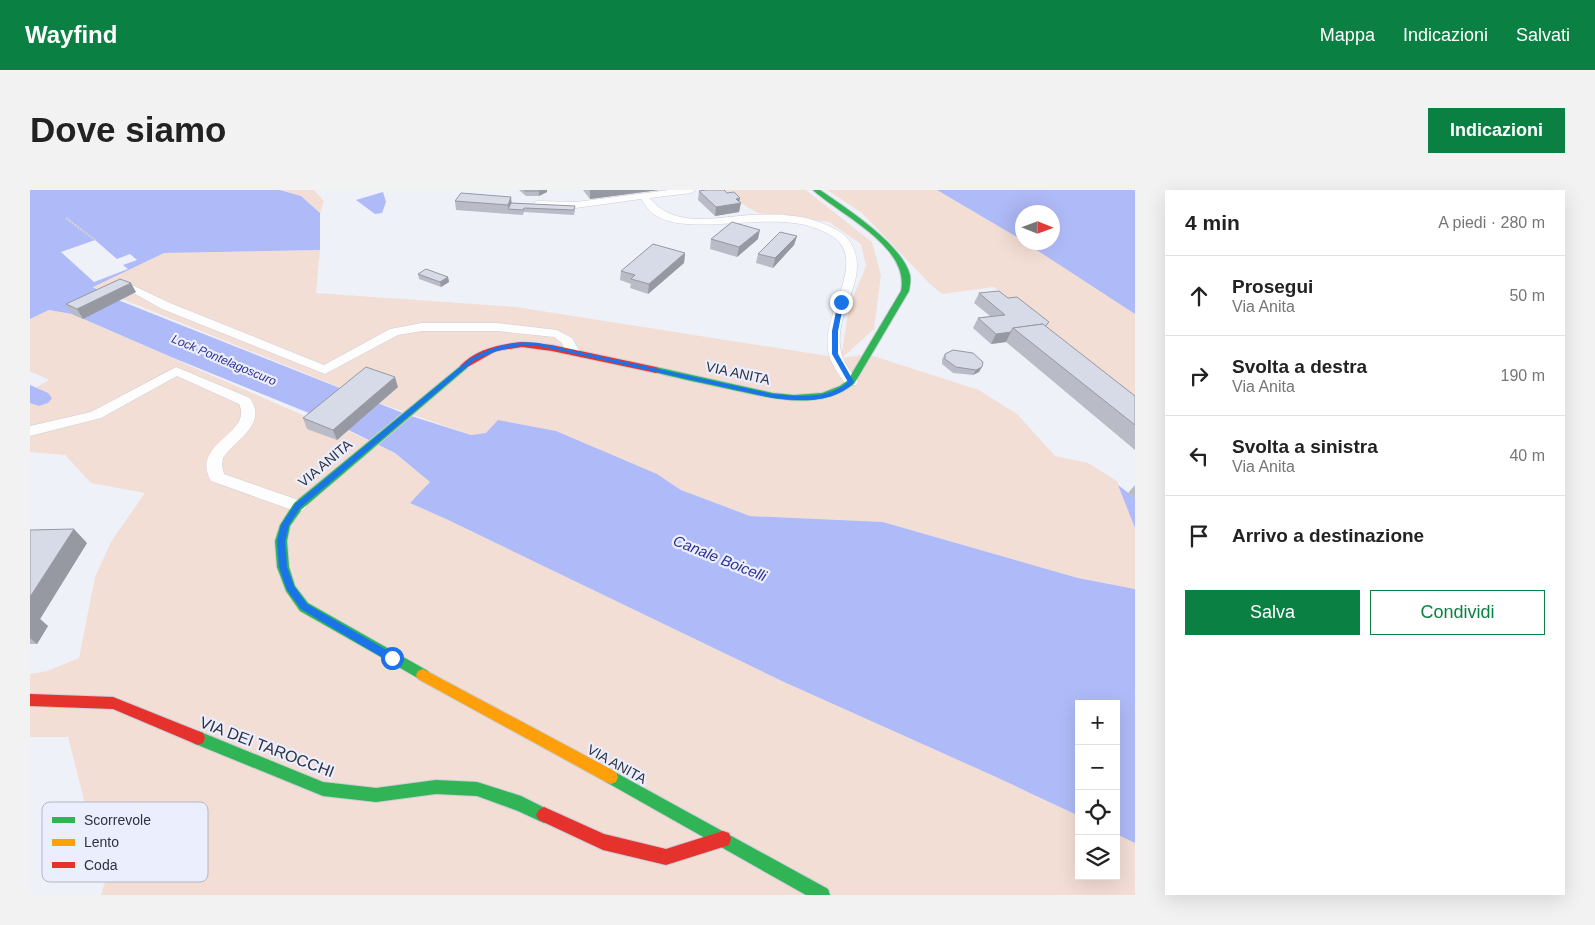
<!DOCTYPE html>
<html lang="it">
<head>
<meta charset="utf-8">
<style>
  body { margin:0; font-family:Arial,sans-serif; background:#f2f2f2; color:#222 }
  .controls { position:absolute; right:15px; bottom:15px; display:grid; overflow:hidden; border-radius:0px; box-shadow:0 5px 20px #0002 }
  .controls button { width:45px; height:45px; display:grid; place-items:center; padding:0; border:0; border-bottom:1px solid #e0e0e0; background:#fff; color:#222; font:25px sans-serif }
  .compass { position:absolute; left:985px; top:15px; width:45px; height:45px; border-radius:50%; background:#fff; box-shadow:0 5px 20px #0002; rotate:91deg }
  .stop { position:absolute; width:15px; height:15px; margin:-11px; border:4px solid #1a73e8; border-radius:50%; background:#fff }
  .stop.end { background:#1a73e8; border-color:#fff; box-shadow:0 1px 5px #0008 }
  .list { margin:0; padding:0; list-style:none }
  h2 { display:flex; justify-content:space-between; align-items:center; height:65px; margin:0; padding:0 20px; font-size:21px }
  h2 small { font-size:16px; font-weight:400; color:#767676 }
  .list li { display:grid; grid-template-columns:32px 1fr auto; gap:15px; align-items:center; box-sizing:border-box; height:80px; padding:0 20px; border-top:1px solid #e0e0e0 }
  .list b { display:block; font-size:19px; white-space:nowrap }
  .list p { margin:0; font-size:16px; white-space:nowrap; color:#767676 }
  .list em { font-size:16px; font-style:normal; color:#767676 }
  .actions { display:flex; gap:10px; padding:15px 20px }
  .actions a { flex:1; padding:11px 0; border:1px solid #0b8043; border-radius:0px; text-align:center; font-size:18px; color:#0b8043 }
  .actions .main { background:#0b8043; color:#fff }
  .icon { flex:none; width:28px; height:28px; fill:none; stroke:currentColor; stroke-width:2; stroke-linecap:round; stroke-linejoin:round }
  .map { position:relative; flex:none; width:1105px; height:705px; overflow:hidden; border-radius:0px }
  header { display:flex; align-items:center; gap:30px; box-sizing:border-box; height:70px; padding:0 25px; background:#0b8043; color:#fff }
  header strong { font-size:24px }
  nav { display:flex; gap:28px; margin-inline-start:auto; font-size:18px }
  .intro { display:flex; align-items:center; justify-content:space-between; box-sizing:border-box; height:120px; padding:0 30px }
  h1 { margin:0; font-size:35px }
  .button { padding:12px 22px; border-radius:0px; background:#0b8043; color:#fff; font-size:18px; font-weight:700 }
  main { display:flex; gap:30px; padding:0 30px }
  aside { flex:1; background:#fff; border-radius:0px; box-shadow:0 5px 20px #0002 }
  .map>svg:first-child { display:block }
  .green { fill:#f3ded5 }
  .water { fill:#afbaf8 }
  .pier { fill:#eff1f9 }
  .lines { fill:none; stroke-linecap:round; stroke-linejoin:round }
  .canal { fill:#afbaf8; fill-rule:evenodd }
  .lane-casing { stroke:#ccced8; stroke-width:1 }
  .fast-casing { stroke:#ccced8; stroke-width:2 }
  .slow-casing { stroke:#ccced8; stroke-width:2 }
  .jam-casing { stroke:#ccced8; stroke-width:2 }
  .path { stroke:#d0d2d5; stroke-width:2; stroke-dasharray:2.5 1; stroke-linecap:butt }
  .lane { fill:#fdfdfe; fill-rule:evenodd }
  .fast { fill:#30b455; fill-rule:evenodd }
  .slow { fill:#ff9f0a; fill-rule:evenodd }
  .jam { fill:#e5322d; fill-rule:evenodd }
  .wall { fill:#b9bbc7 }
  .shaded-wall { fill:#9699a2 }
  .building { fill:#d7dae7; stroke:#9699a2 }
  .route { fill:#1a73e8 }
  .labels { text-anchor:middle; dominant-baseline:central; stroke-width:4.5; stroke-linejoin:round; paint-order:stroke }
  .far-water-label { font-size:12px; font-style:italic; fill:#2e3192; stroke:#ebeefd }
  .street-label { font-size:14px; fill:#2f3240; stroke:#ebeefd }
  .water-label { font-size:15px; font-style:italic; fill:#2e3192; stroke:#ebeefd }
  .near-street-label { font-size:16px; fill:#2f3240; stroke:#ebeefd }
  .key { fill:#ebeefd; stroke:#b3b6c4; stroke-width:1 }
  .key-label { font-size:14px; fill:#2f3240 }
</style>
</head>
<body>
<header>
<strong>Wayfind</strong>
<nav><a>Mappa</a><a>Indicazioni</a><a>Salvati</a></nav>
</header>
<div class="intro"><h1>Dove siamo</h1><a class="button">Indicazioni</a></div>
<main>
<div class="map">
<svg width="1105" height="705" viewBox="0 0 1105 705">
  <rect width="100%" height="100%" fill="#eff1f9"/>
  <g class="green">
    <polygon points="250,0 284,0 294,11 290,23 271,6"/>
    <polygon points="688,0 776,0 842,52 851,85 844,139 812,168 837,164 949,200 987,224 1025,266 1058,273 1087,291 1105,338 1105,399 1048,388 853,332 720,326 651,300 627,284 456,243 441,245 349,213 367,198 321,202 92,109 105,103 78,106 63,96 134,63 290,60 286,103 486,117 811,168 819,117 836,76 831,54 799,32 728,23"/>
    <path d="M797 0H907L992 50V52C1005 53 1088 113 1105 124V208L964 97 912 104 900 94 832 23Z"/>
    <polygon points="19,120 42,124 286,231 307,250 318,241 365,263 401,293 380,313 416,329 754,492 966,587 1049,626 1049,686 1086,686 1086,644 1105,653 1105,705 71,705 75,692 38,547 0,547 0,484 17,481 49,468 65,387 82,350 115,303 61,293 35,265 0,262 0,201 19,190 0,181 0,129"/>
  </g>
  <g class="water">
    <polygon points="0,0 250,0 271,6 290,23 290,60 134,63 63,97 78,106 378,225 441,245 456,243 468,230 526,241 627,284 651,300 720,326 853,332 1048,388 1105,399 1105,653 1086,644 1086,514 1049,514 1049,626 966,587 754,492 416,329 380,313 400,292 365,263 306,234 141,167 42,124 19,120 0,129"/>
    <polygon points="907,0 1105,0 1105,124 996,53 1022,52 1022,22 992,22 992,50"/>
    <polygon points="353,2 356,12 352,23 345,24 326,10"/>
    <polygon points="1088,295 1105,308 1105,338"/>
  </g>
  <polygon class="pier" points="65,50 87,69 100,64 107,70 93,75 98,79 64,92 31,62"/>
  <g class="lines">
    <polygon class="canal" points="0,195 18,203 22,208 18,213 9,216 0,213"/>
    <g class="lane-casing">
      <g id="lane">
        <path d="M639 0H666L661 3 620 8C644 39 687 27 720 25 744 24 770 24 792 33 801 37 812 41 818 49 846 87 799 122 812 166 815 175 823 184 828 192L826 195H816C810 186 802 176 799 165 789 128 832 81 810 53 804 46 795 42 788 39 740 19 659 49 623 24 618 20 615 14 611 9L546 18 507 17 502 14 507 11 546 12Z"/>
        <polygon points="102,95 140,113 294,175 360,139 392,133 467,133 527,140 542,148 550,162 548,165 538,165 532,153 524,147 467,141 392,141 368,145 295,184 132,119 98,100 96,98 98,96"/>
        <path d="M146 177 220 208C238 235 206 248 193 268L192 275 194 284 274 312 276 316 274 320 268 322 262 320 181 291C159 253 224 244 209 214L147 186 71 228 0 246V236L61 222Z"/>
      </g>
    </g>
    <g class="fast-casing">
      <g id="fast">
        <path d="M783 0H790C816 18 872 54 880 85 881 90 880 96 879 101L824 194C786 223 737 207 694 198 671 193 647 188 623 182L622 180 626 177 743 203 764 205 792 203 810 196 818 190 871 101C880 56 810 25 783 0Z"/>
        <polygon points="434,173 438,176 437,178 272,319 260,336 257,351 259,377 265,396 278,413 398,481 400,485 398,489 393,491 270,421 256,401 247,377 245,351 250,335 264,313"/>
        <polygon points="168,541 293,592 346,598 406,590 447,592 491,606 519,620 522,625 519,630 514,633 488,621 447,606 406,604 346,612 293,606 163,553 161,548 163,543"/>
        <polygon points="581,580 798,699 800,705 776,705 576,592 574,587 576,582"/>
      </g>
    </g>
    <g class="slow-casing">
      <polygon id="slow" points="393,479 586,582 588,587 586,592 581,594 576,592 388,489 386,485 388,481"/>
    </g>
    <g class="jam-casing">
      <g id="jam">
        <path d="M492 152 522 155 626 177 630 180 626 183 522 161 492 157 466 161 434 179 430 176C446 159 470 154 492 152Z"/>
        <polygon points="0,504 83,507 173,543 175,548 173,553 168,555 83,519 0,516"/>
        <polygon points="514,617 574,644 636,659 693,641 699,643 701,649 699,655 693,657 636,675 573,660 509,630 506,625 509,620"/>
      </g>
    </g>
    <polyline class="path" points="36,28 65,50"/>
    <use href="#lane" class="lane"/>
    <use href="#fast" class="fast"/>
    <use href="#slow" class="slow"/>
    <use href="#jam" class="jam"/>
  </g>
  <g class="wall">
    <polygon points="489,0 517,0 517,2 509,6 496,6"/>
    <polygon points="553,0 629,0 560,9"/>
    <polygon points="669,1 710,12 709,22 685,26 668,10"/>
    <polygon points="425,11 482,13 545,20 544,25 494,22 493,25 479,24 426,20"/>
    <polygon points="767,46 764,55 743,78 726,73 728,64"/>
    <polygon points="681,49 728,49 707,67 680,59"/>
    <polygon points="655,63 654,73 618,104 600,98 601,94 590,90 591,81"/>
    <polygon points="388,84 418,87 419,92 411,97 389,89"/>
    <polygon points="106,102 53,129 42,124 36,114"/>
    <polygon points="949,103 978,108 1019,132 1016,137 1105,206 1105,260 976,152 961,154 943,138 948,128 960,126 944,113"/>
    <polygon points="923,160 949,182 943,185 923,183 912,174 912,169 915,164"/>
    <polygon points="368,197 307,250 277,239 273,228"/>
    <polygon points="1105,295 1105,308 1098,303"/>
    <polygon points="0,340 57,353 10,429 18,436 7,454 0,454"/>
  </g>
  <g class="shaded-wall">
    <polygon points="512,0 517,0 517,2 509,6 509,1"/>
    <polygon points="560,0 629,0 560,9"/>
    <polygon points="481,7 482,16 478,19 478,15"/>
    <polygon points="710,8 709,14 711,13 709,22 685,26 686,17 706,9"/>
    <polygon points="730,40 728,49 707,67 709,57"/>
    <polygon points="767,46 764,55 743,78 745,68"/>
    <polygon points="655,63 654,73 618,104 619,94"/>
    <polygon points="418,87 419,92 411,97 410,92"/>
    <polygon points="101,93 106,102 53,129 47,119"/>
    <polygon points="981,142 976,152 961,154 966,144"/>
    <polygon points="952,177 949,182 943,185 946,180"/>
    <polygon points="365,187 368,197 307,250 303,240"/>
    <polygon points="44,339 57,353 10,429 18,436 7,454 0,448 0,407"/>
  </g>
  <g class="building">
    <polygon points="494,0 512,0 509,1 496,1"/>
    <polygon points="676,0 694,0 697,3 704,2 710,8 706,9 711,13 686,17 669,1"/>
    <polygon points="431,3 481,7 478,15 425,11"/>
    <polygon points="481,13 545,16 544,20 494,18 493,20 478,19"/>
    <polygon points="702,32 730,40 709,57 681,49"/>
    <polygon points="750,42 767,46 745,68 728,64"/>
    <polygon points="623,54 655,63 619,94 601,89 605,85 591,81"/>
    <polygon points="396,79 418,87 410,92 388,84"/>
    <polygon points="90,89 101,93 47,119 36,114"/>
    <polygon points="969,101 978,108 987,107 1019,132 1015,136 1013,134 983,138 981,142 966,144 948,128 975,125 949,103"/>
    <polygon points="1013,134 1105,206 1105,235 983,138"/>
    <polygon points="923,160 943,163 953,172 952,177 946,180 926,177 915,169 915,164"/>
    <polygon points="336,177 365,187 303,240 273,228"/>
    <polygon points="44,339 0,407 0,340"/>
  </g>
  <path class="route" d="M811 111 814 112 808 141V164L824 192C804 214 771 211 743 208L509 156C486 154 466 160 445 170L270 318 259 335 255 351 257 377 264 396 277 414 365 465V471H358L271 419 257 400 249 377 247 351 251 335 265 314 441 168C462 157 485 150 509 153L743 204C769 206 797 210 818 192L802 164V141L808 112Z"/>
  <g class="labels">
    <g class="far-water-label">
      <text transform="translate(194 170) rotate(23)">Lock Pontelagoscuro</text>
    </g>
    <g class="street-label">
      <text transform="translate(708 183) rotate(12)">VIA ANITA</text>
      <text transform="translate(295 273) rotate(-40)">VIA ANITA</text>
      <text transform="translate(587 574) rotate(29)">VIA ANITA</text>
    </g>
    <g class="water-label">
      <text transform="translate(690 368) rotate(22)">Canale Boicelli</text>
    </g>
    <g class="near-street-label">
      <text transform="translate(237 557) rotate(21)">VIA DEI TAROCCHI</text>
    </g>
  </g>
  <rect x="12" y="612" width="166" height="80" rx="8" class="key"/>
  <rect x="22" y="627" width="23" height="6" fill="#30b455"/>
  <rect x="22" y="649" width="23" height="7" fill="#ff9f0a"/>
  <rect x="22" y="672" width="23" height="6" fill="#e5322d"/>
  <g class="key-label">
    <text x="54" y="635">Scorrevole</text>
    <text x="54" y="657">Lento</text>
    <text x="54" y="680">Coda</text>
  </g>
</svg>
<div class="controls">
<button>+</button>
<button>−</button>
<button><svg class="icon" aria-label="locate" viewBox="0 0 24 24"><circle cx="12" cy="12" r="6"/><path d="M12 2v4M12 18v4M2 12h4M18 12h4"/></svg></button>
<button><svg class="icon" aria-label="layers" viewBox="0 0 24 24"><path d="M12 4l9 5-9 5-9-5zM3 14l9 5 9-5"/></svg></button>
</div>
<svg class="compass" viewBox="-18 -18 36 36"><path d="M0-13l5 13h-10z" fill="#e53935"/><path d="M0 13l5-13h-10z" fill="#767676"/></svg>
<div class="stop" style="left:362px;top:468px"></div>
<div class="stop end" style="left:811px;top:112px"></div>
</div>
<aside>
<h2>4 min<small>A piedi · 280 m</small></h2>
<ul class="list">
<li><svg class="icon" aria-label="ahead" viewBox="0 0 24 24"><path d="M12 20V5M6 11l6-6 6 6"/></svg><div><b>Prosegui</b><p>Via Anita</p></div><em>50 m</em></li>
<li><svg class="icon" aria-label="right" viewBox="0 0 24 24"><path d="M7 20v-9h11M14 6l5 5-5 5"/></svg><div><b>Svolta a destra</b><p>Via Anita</p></div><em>190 m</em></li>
<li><svg class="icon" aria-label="left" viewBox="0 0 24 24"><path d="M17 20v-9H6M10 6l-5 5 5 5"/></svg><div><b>Svolta a sinistra</b><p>Via Anita</p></div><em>40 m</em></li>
<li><svg class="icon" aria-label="arrive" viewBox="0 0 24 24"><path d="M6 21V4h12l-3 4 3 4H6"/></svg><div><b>Arrivo a destinazione</b></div></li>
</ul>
<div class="actions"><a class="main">Salva</a><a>Condividi</a></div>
</aside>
</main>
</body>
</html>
